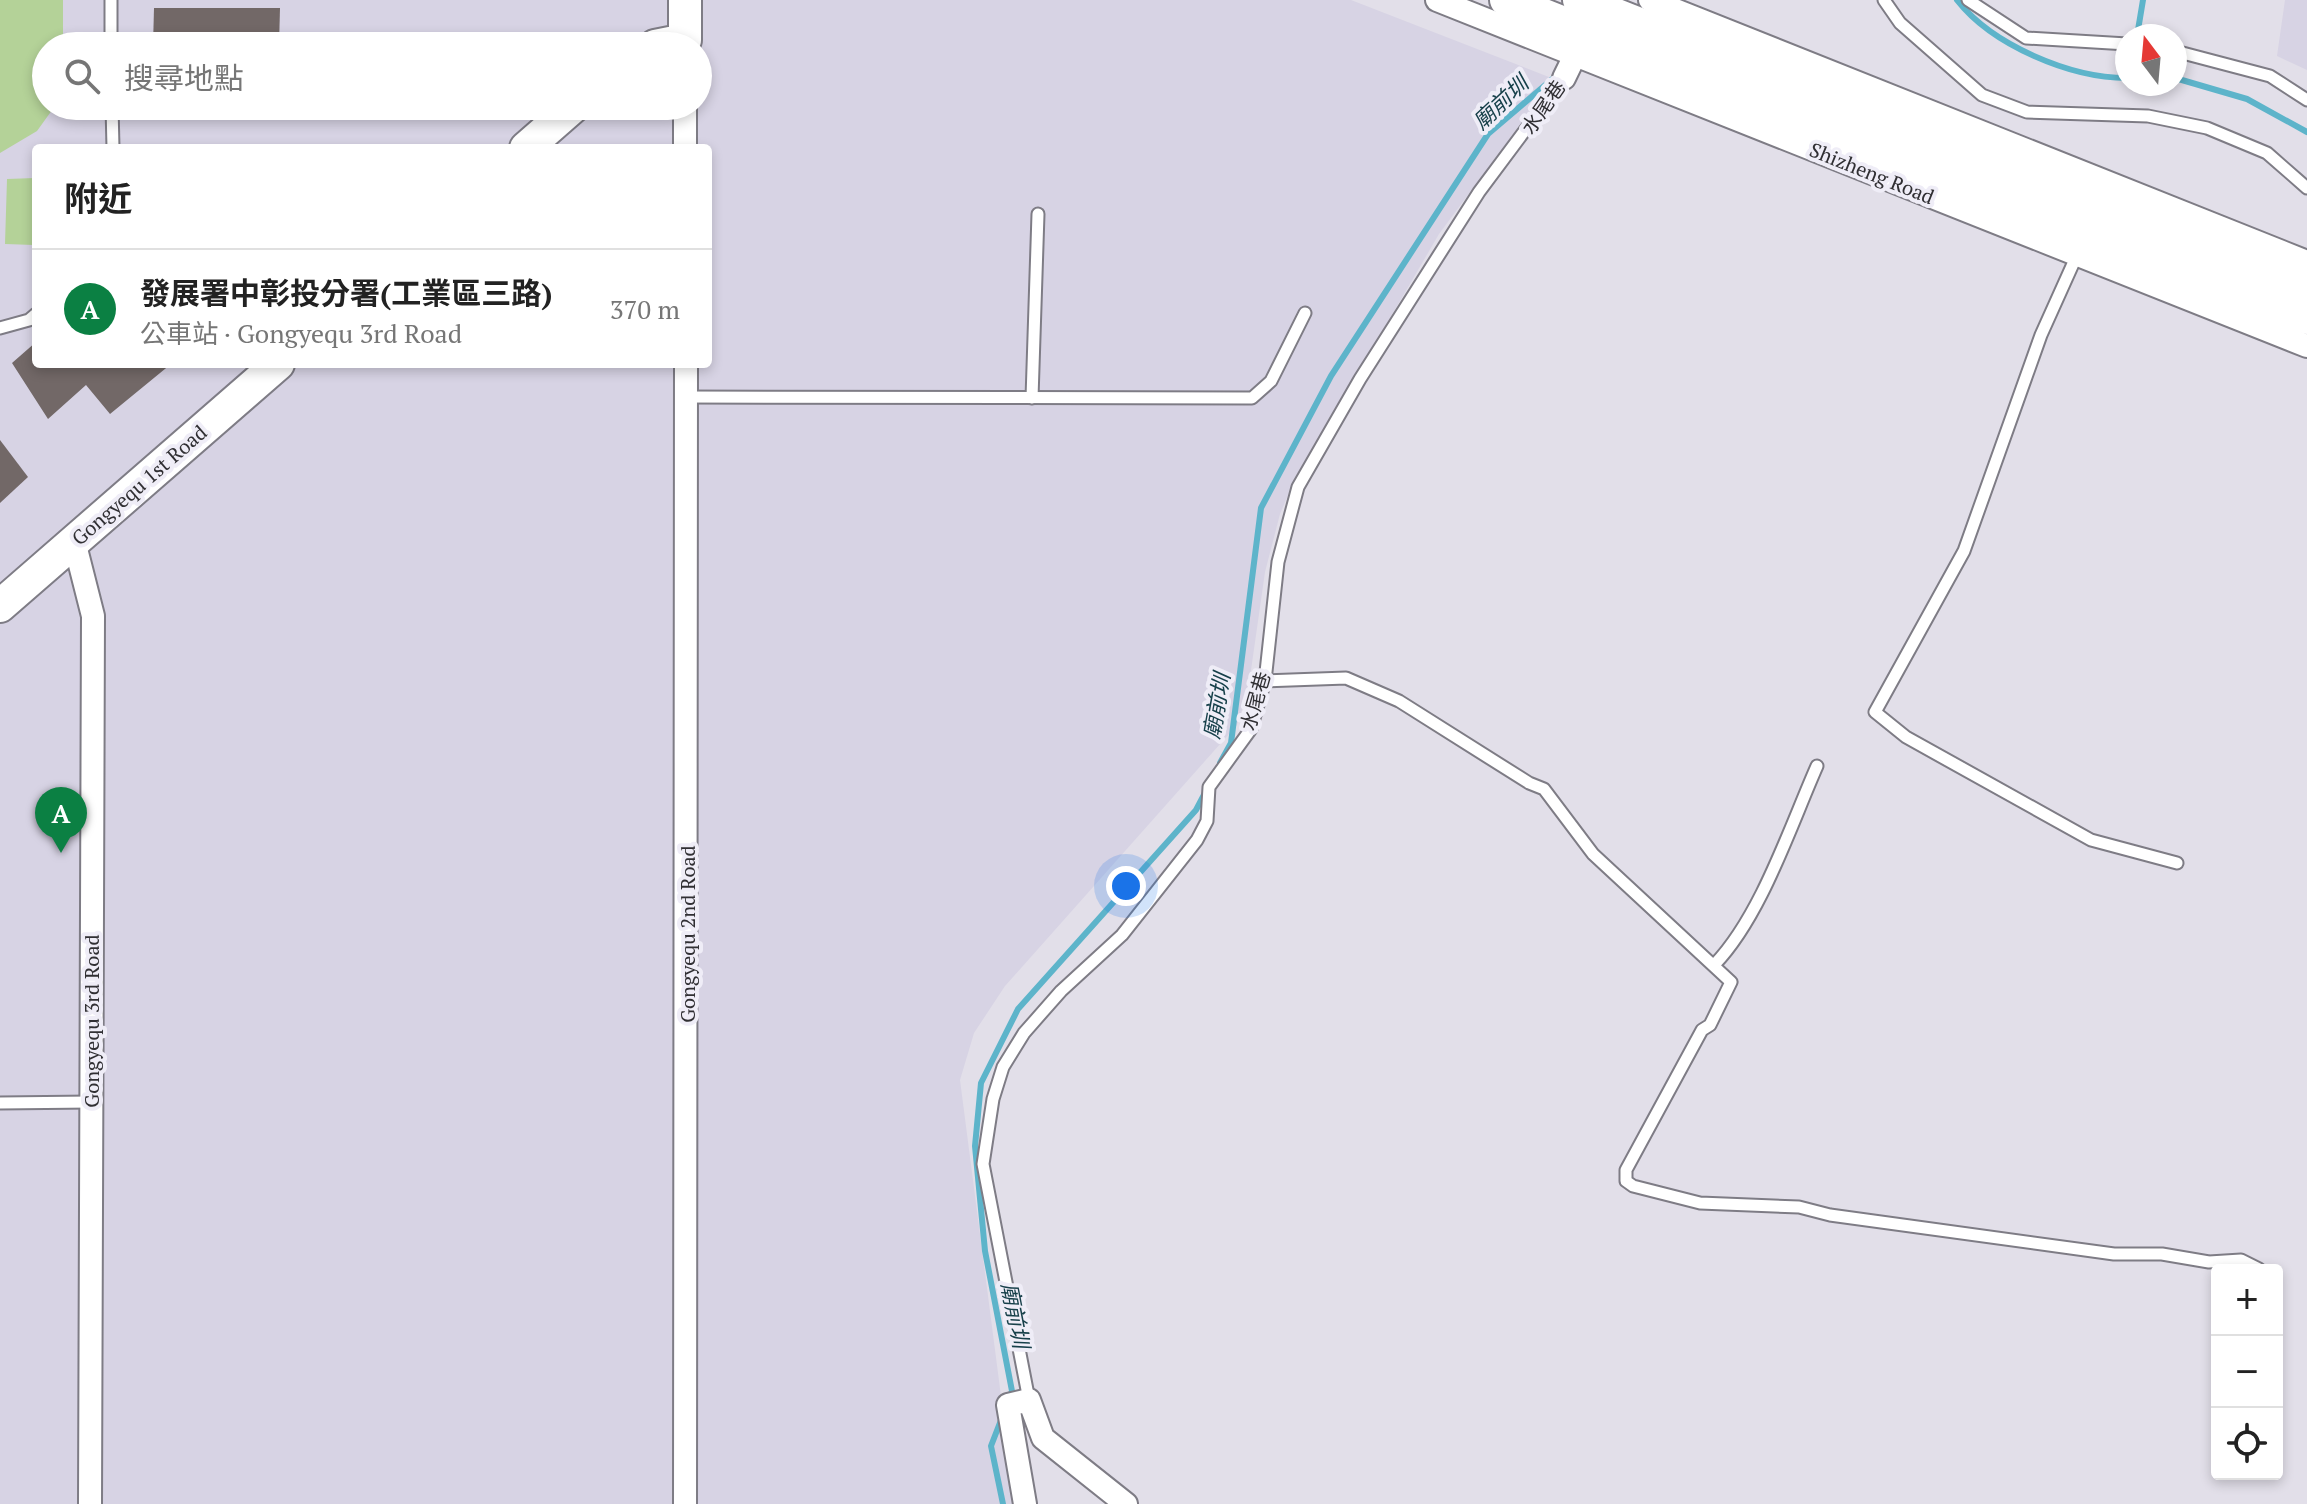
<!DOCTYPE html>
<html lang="zh-TW">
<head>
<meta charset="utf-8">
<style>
  body { margin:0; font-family:"PT Serif","Noto Sans TC",serif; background:#f6f6f6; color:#222 }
  .controls { position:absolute; right:24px; bottom:24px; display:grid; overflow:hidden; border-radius:8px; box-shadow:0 4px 12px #0003 }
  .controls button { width:72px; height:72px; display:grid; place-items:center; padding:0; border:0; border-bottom:2px solid #e0e0e0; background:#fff; color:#222; font:40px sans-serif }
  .compass { position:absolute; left:2115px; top:24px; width:72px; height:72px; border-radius:50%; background:#fff; box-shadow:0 4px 12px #0003; rotate:344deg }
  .you { position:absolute; left:1126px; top:886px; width:28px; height:28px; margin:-20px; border:6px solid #fff; border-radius:50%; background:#1a73e8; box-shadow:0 0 0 12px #1a73e833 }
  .badge { display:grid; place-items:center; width:52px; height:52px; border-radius:50%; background:#0b8043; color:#fff; font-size:26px; font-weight:700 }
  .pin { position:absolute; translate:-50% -66px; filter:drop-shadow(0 2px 4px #0008) }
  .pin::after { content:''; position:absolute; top:42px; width:28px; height:24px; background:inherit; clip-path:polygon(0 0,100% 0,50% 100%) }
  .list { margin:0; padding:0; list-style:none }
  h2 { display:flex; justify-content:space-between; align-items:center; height:104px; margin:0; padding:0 32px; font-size:34px }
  h2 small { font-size:26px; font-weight:400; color:#767676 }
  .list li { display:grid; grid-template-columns:52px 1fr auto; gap:24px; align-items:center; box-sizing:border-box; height:120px; padding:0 32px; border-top:2px solid #e0e0e0 }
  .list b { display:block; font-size:30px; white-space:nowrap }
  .list p { margin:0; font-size:26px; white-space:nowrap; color:#767676 }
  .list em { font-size:26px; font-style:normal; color:#767676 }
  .icon { flex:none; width:44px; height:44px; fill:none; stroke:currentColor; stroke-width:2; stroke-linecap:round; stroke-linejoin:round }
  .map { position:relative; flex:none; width:2307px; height:1504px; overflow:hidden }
  .search { position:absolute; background:#fff; box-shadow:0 4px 12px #0003; left:32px; top:32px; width:680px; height:88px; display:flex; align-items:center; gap:20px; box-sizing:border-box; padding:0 28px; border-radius:44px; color:#767676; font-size:30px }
  .panel { position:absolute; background:#fff; box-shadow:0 4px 12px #0003; left:32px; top:144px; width:680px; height:224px; border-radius:8px }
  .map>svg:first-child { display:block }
  .built { fill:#d7d3e4; fill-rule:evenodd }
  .green { fill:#b4d298 }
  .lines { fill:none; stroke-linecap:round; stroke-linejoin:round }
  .stream { stroke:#5db4ca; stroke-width:6 }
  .building { fill:#726867 }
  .lane-casing { stroke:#7e7c85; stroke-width:15 }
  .street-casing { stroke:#7e7c85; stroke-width:26 }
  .secondary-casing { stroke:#7e7c85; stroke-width:36 }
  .lane { stroke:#fff; stroke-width:11 }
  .street { stroke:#fff; stroke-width:22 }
  .secondary { stroke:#fff; stroke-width:32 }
  .labels { text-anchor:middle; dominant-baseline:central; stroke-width:8; stroke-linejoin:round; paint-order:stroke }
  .street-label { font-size:20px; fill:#302f33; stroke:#efedf7 }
  .water-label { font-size:22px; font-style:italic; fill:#17404a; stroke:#efedf7 }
</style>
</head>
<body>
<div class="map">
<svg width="2307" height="1504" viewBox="0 0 2307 1504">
  <rect width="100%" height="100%" fill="#e2dfe9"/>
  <g class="built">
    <path d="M0 0H1351L1554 79 1439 234 1291 488 1280 514 1265 572 1248 691 1237 725 1005 986 974 1033 960 1080 1015 1504H0ZM46 46H698V106H46ZM36 148H708V364H36Z"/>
    <polygon points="2285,0 2307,0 2307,70 2277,56"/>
  </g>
  <g class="green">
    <polygon points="0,0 63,0 63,46 46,46 46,106 55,106 37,131 0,153"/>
    <polygon points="35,178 34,245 5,244 7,179"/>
  </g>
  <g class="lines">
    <g class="stream">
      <path d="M1957 0C1992 45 2070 78 2127 78"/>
      <polyline points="2137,36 2143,0"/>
      <polyline points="2175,78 2247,99 2307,132"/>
      <polyline points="1220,763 1231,743 1261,508 1331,376 1488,134 1557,75"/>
      <polyline points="1008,1401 1012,1391 985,1251 975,1146 981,1083 1018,1009 1196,810 1206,791"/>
      <polyline points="1003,1415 991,1446 1003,1504"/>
    </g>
  </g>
  <g class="building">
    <polygon points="154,8 280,8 279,46 153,46"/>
    <polygon points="36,342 36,364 171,364 110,414 86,385 48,419 12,363"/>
    <polygon points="0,440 28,477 0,503"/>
  </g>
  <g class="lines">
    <g class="lane-casing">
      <g id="lane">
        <polyline points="111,0 111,46"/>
        <polyline points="1884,0 1900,23 1982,95 2027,112 2148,116 2207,128 2267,153 2307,188"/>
        <polyline points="1968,0 2026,38 2127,44"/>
        <polyline points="2175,51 2270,76 2307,100"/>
        <polyline points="112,106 113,148"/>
        <polyline points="2077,255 2041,335 1964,551 1875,712 1906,737 2091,840 2177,863"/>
        <polyline points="0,328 29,320 36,314"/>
        <polyline points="686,397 1252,398 1271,381 1305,313"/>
        <polyline points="1032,398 1038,214"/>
        <polyline points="1265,681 1346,678 1399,701 1529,783 1544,789 1593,854 1731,982 1710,1025 1702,1030 1626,1170 1626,1181 1633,1186 1700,1203 1799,1207 1830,1215 2114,1254 2162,1254 2209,1262 2241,1260 2259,1269"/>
        <path d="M1715 964C1761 916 1790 827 1817 766"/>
        <polyline points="0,1103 91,1102"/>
        <polyline points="1029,1400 983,1164 993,1099 1003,1067 1024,1033 1061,991 1122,935 1197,840 1207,821 1209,787 1251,729 1265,681 1278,562 1298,487 1360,379 1479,192 1564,78"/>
      </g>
    </g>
    <g class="street-casing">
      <g id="street">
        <polyline points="1437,0 2307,346"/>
        <polyline points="1650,0 2307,262"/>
        <polyline points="1564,78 1581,43"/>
        <polyline points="685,106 685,148"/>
        <polyline points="74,541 93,616 90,1504"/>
        <polyline points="685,1504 686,364"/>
        <polyline points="1025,1504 1008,1405 1029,1400 1043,1438 1126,1504"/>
      </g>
    </g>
    <g class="secondary-casing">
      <g id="secondary">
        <polyline points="1506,0 2307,318"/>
        <polyline points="1579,0 2307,289"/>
        <polyline points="655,46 685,40 685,0"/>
        <polyline points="526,148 574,106"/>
        <polyline points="0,606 278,364"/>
      </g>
    </g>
    <use href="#lane" class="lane"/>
    <use href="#street" class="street"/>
    <use href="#secondary" class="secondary"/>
  </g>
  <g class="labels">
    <g class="street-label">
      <text transform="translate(1543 107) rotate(-55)">水尾巷</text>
      <text transform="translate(1872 173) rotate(22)">Shizheng Road</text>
      <text transform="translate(139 485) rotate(-41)">Gongyequ 1st Road</text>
      <text transform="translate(1255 701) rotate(-74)">水尾巷</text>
      <text transform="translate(687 934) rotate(-90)">Gongyequ 2nd Road</text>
      <text transform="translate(91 1021) rotate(-90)">Gongyequ 3rd Road</text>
    </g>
    <g class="water-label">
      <text transform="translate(1500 102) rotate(-43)">廟前圳</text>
      <text transform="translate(1216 706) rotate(-80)">廟前圳</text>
      <text transform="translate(1016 1315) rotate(79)">廟前圳</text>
    </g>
  </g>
</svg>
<div class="controls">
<button>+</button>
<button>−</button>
<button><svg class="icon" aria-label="locate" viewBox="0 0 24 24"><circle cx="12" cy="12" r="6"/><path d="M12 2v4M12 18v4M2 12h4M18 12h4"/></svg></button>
</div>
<svg class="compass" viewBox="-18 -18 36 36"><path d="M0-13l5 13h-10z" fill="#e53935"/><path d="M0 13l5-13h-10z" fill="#767676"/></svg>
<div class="you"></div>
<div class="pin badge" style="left:61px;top:853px">A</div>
<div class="search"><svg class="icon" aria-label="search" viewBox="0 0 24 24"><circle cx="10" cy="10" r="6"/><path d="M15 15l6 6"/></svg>搜尋地點</div>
<section class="panel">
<h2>附近<small></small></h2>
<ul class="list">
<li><span class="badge">A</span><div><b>發展署中彰投分署(工業區三路)</b><p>公車站 · Gongyequ 3rd Road</p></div><em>370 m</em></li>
</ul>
</section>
</div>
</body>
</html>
